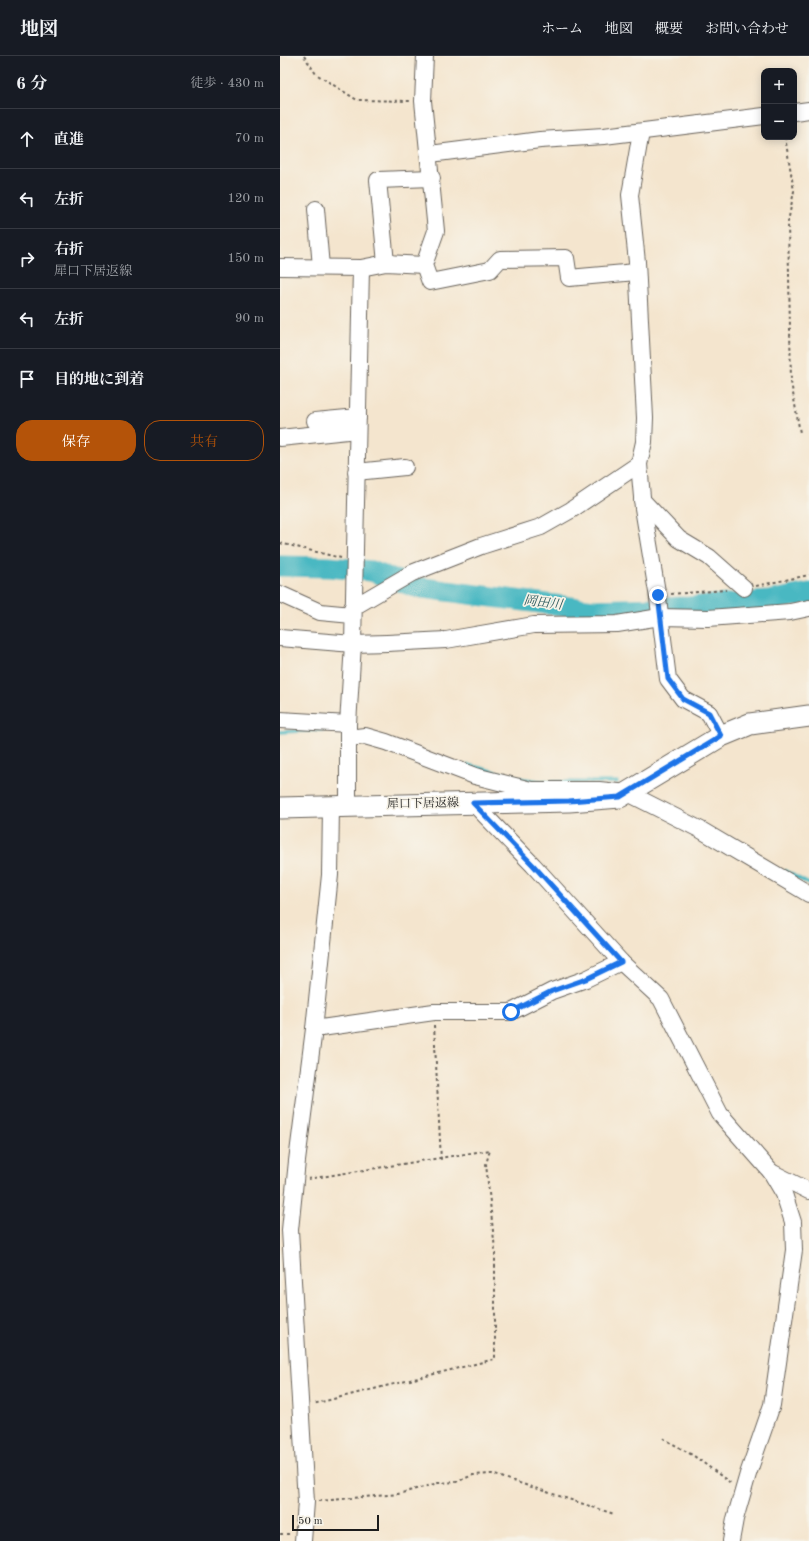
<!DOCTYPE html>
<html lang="ja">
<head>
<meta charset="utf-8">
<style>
  body { margin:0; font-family:"Old Standard TT","Noto Serif JP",serif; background:#242831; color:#f1f3f6 }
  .controls { position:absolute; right:12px; top:12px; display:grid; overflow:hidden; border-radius:8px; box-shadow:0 2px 10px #0003 }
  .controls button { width:36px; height:36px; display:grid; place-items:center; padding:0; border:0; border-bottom:1px solid #363941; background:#171b24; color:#f1f3f6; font:20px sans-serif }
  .scale { position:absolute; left:12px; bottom:10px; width:87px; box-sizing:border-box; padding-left:4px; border:2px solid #1c1c1c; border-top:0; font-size:11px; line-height:14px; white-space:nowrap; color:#1c1c1c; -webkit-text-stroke:3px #f7f3e8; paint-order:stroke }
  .stop { position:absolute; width:12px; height:12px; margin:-9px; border:3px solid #1a73e8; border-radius:50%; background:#fff }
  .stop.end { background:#1a73e8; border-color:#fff; box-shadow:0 1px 4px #0008 }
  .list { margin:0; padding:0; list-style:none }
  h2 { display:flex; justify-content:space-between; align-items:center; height:52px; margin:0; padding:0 16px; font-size:17px }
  h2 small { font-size:13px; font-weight:400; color:#9ea1a6 }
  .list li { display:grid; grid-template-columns:26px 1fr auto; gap:12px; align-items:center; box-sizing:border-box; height:60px; padding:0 16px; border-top:1px solid #363941 }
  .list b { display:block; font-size:15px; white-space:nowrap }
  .list p { margin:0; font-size:13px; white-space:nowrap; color:#9ea1a6 }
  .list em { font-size:13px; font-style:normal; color:#9ea1a6 }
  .actions { display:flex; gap:8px; padding:12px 16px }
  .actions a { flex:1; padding:9px 0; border:1px solid #b45309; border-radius:16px; text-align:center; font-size:14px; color:#b45309 }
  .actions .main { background:#b45309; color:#fff }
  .icon { flex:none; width:22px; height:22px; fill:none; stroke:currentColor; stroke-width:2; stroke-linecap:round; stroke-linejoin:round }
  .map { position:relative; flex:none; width:529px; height:1485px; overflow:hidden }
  header { display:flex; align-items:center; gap:24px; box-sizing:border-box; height:56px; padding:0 20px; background:#171b24; border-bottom:1px solid #363941 }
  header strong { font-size:19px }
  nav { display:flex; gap:22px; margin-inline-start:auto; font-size:14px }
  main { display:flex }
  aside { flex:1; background:#171b24 }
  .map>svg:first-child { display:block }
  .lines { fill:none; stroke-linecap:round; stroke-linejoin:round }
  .stream { stroke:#49b8c2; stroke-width:3.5 }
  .river { stroke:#49b8c2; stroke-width:21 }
  .minor-casing { stroke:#68625a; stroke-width:18 }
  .major-casing { stroke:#68625a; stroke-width:23 }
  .path { stroke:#68625a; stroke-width:2; stroke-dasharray:3 3; stroke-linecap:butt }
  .minor { stroke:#fff; stroke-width:16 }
  .major { stroke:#fff; stroke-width:21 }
  .route { stroke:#1a73e8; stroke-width:5 }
  .labels { text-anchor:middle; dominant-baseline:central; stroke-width:3.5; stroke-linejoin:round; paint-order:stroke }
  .street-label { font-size:12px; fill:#1c1c1c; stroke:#f7f3e8 }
  .water-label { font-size:13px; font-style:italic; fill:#2e5a5e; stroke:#f7f3e8 }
</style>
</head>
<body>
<header>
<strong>地図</strong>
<nav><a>ホーム</a><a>地図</a><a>概要</a><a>お問い合わせ</a></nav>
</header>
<main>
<aside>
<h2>6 分<small>徒歩 · 430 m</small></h2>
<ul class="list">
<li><svg class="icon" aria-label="ahead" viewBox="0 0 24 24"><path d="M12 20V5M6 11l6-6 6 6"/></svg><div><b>直進</b></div><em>70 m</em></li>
<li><svg class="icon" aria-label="left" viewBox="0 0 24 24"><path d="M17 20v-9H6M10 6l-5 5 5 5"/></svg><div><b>左折</b></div><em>120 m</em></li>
<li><svg class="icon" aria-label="right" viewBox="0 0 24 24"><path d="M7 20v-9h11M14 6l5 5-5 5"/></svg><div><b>右折</b><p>犀口下居返線</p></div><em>150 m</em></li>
<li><svg class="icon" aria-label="left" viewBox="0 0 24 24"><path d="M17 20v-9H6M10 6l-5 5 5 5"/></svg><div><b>左折</b></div><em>90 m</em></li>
<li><svg class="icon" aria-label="arrive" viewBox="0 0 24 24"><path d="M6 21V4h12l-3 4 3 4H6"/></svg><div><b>目的地に到着</b></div></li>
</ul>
<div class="actions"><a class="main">保存</a><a>共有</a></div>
</aside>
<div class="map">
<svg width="529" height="1485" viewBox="0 0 529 1485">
  <rect width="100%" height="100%" fill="#f7f3e8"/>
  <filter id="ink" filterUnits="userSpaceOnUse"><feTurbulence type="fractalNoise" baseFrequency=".025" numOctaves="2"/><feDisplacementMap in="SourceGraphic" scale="8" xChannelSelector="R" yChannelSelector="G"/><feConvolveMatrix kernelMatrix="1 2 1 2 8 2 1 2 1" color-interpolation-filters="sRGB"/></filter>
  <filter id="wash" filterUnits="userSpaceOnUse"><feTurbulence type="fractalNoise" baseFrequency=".012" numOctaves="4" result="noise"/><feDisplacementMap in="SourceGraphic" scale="16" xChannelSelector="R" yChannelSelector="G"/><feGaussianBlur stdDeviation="0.9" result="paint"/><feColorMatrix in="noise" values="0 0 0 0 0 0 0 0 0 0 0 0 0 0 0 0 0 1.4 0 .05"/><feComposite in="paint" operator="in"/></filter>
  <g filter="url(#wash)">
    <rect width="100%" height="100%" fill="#f4e5ce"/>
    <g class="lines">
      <g class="stream">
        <polyline points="0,676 43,674"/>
        <polyline points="188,709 244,723 269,726 337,726"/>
        <polyline points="505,815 529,828"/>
      </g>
      <polyline class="river" points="0,510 49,511 91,515 135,531 314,554 409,551 489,545 529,537"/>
    </g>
  </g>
  <g filter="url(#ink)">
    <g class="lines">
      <g class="minor-casing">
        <g id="minor">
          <polyline points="145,0 143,45 156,175 144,209 150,226 210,214 220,203 286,202 289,222 356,216"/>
          <polyline points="514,56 529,54"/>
          <polyline points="361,76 350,139 357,206 365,362 364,386 359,408 363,452 378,542 388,623 403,643 429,657 441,680"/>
          <polyline points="150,98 260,84 324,80 484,60"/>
          <polyline points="36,153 41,211"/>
          <polyline points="106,207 98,124 152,122"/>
          <polyline points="0,211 81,212 106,207 144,209"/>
          <polyline points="35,365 78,361"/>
          <polyline points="0,382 77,374"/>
          <polyline points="76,416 125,411"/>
          <polyline points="362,444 399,483 429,501 464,532"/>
          <polyline points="0,538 40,556 72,559"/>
          <polyline points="72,552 132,517 201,490 261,471 291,454 359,408"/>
          <polyline points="0,582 73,588 107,587 166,584 254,569 337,568 380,561 428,562 510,556 529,552"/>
          <polyline points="0,664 68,668"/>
          <polyline points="68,682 85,680 106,686 195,720 251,734 319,734 348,737 421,774 529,838"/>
          <polyline points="193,747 253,809 341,906 381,943 440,1058 491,1116 504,1138 513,1166 514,1194 492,1349 468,1418 455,1463 451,1485"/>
          <polyline points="68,749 68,668 73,588 81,212"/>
          <polyline points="34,973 154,956 231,956 272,935 306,923 341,906"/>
          <polyline points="491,1116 529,1135"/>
          <polyline points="23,1485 26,1446 10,1174 17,1105 34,973 50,819 51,751"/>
        </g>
      </g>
      <g class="major-casing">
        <polyline id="major" points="0,752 289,745 340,741 441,680 470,668 529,660"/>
      </g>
      <g class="path">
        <polyline points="24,0 36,18 77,44 130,45"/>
        <polyline points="505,81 514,135 508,166 511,326 520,377"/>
        <polyline points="0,487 61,502"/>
        <polyline points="476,530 529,519"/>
        <polyline points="391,538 446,534"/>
        <polyline points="154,969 161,1104"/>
        <polyline points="28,1123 210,1094 206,1108 215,1194 215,1303 33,1348"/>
        <polyline points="383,1382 414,1400 452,1428"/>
        <polyline points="39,1445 118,1438 158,1427 176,1426 193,1419 212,1418 334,1458"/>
        <polyline points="0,1478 11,1478"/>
      </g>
      <use href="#minor" class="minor"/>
      <use href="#major" class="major"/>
    </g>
  </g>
  <g class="lines" filter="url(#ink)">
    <polyline class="route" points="231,956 272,935 306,923 341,906 253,809 193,747 289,745 340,741 441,680 429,657 403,643 388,623 378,539"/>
  </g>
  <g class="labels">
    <g class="street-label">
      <text transform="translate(143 748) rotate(-1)">犀口下居返線</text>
    </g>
    <g class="water-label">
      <text transform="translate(263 547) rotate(7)">岡田川</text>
    </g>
  </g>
</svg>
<div class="controls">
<button>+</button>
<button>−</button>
</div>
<div class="scale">50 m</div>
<div class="stop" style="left:231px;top:956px"></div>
<div class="stop end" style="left:378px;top:539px"></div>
</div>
</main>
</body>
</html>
